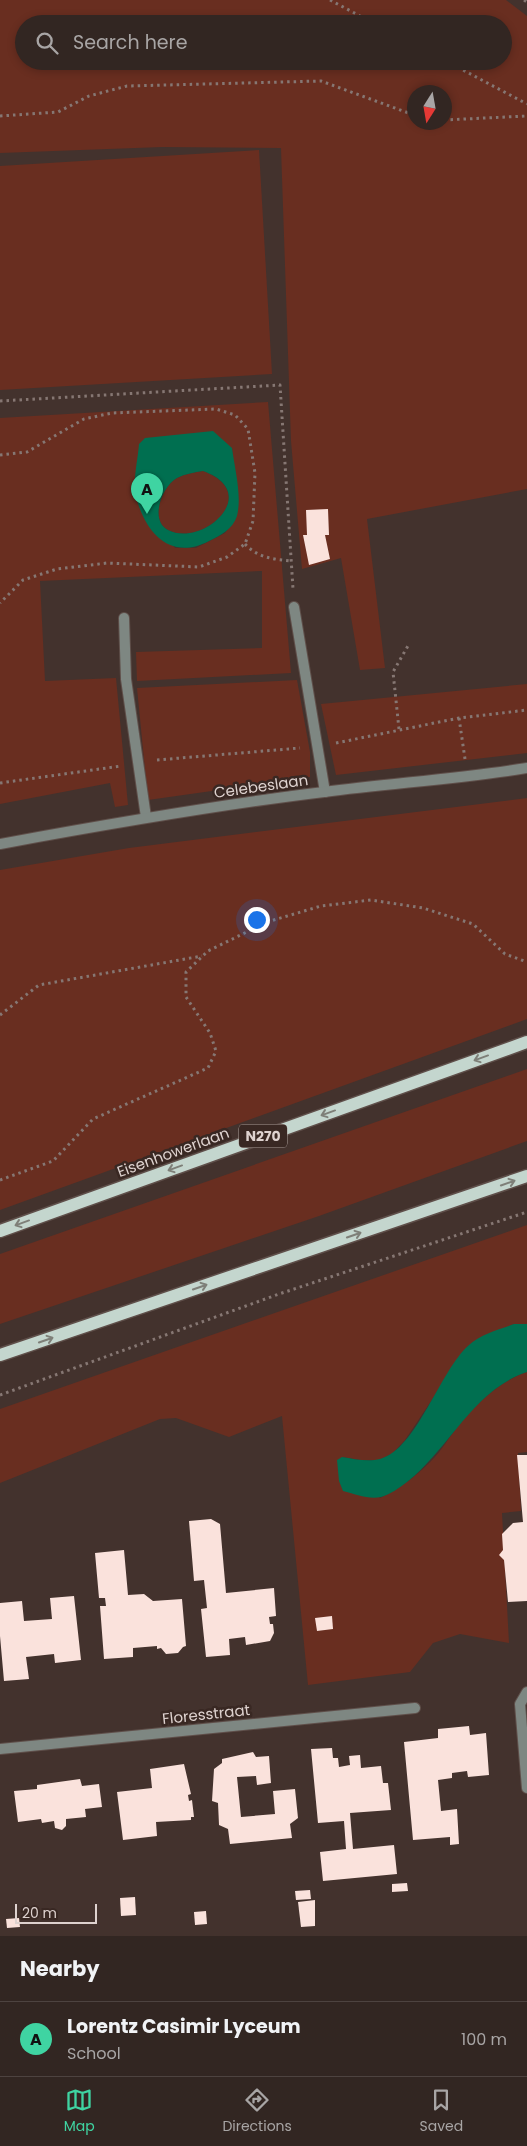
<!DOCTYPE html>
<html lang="en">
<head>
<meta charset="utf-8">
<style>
  body { margin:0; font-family:Poppins,sans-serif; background:#3d322f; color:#f1f3f6 }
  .compass { position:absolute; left:407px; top:85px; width:45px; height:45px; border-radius:50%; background:#322622; box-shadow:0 2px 8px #0003; rotate:191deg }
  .scale { position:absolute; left:15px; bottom:12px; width:82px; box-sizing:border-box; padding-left:5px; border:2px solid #ded2cf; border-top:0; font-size:14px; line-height:18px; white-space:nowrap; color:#ded2cf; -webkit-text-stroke:4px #392823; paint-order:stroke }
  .you { position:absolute; left:256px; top:919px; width:18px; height:18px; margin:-12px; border:4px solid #fff; border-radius:50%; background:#1a73e8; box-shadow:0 0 0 8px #1a73e833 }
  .badge { display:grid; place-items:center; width:32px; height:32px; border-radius:50%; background:#3fd4a2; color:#111; font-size:16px; font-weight:700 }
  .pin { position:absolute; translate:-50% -41px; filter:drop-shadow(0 1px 2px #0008) }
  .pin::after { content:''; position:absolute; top:26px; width:18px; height:15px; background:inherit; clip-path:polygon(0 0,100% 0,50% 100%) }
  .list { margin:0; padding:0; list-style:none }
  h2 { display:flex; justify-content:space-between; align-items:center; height:65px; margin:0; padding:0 20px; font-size:21px }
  h2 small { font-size:16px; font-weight:400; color:#a8a5a5 }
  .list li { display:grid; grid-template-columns:32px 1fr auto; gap:15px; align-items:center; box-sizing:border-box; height:75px; padding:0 20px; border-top:1px solid #4d4340 }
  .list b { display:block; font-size:19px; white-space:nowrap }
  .list p { margin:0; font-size:16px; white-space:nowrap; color:#a8a5a5 }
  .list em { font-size:16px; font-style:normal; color:#a8a5a5 }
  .icon { flex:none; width:28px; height:28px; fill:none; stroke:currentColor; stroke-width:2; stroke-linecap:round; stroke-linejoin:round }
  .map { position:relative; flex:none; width:527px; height:1936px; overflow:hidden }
  .search { position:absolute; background:#322622; box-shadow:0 2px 8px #0003; left:15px; right:15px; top:15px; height:55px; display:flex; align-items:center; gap:12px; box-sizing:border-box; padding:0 18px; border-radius:28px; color:#a8a5a5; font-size:19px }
  .sheet { height:140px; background:#322622 }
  nav { display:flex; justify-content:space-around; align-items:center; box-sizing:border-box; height:70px; border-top:1px solid #4d4340; background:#322622; font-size:14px; color:#a8a5a5 }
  nav a { display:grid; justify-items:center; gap:2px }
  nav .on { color:#3fd4a2 }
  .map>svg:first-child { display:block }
  .green { fill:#692e20; fill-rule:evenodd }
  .water { fill:#006f50; fill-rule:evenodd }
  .building { fill:#fae2dc }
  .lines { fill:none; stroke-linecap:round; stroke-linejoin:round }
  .lane-casing { stroke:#5f4f4a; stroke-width:12 }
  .street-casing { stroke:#5f4f4a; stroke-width:12 }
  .primary-casing { stroke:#5f4f4a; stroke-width:15 }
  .path { stroke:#867773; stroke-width:3; stroke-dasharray:2.5 4; stroke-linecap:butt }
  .lane { stroke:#7e8782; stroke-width:10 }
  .street { stroke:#7e8782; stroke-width:10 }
  .primary { stroke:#c4d6ce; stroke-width:12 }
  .oneway { stroke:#7e7f78 }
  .labels { text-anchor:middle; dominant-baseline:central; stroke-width:5; stroke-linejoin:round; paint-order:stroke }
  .shield { fill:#392823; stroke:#ac9f9b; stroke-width:1 }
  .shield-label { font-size:14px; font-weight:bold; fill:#ded2cf }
  .street-label { font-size:15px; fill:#ded2cf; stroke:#392823 }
</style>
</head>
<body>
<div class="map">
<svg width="527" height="1936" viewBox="0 0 527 1936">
  <rect width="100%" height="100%" fill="#43322d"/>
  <g class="green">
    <path d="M0 0H506L527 16V489L367 519 385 668 360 670 341 558 302 569 291 441 281 148 162 147 0 153ZM24 24H503V61H24ZM414 92H444V122H414Z"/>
    <polygon points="259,150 272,374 0,390 0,166"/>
    <path d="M268 402 291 673 137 681 136 652 262 648V571L40 581 45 681 116 678 128 805 115 807 110 783 0 804V418ZM232 448 236 518 225 533 196 548H175L135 496Z"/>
    <path d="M203 471C264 494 202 548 168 530 149 520 162 486 177 478 185 474 195 472 203 471Z"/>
    <polygon points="297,680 310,752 310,777 148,800 137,688"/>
    <polygon points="527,684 527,753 336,775 321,704"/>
    <polygon points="527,798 527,1019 0,1210 0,870 129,848"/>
    <polygon points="527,1069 527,1141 319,1216 0,1324 0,1254"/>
    <path d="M527 1225V1324H514L468 1346 405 1440 392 1454 379 1460H360L342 1457 380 1498C401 1488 419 1474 435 1457 444 1447 450 1436 458 1426 476 1404 500 1381 527 1372V1452L518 1453 521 1511 502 1513 509 1643 460 1634 433 1643 410 1672 308 1685 282 1416 229 1437 176 1418 160 1419 0 1483V1409Z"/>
  </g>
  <g class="water">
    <path d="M213 431 232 448C235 470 242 496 237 516 233 529 220 536 209 541 171 561 146 534 136 497 132 485 138 458 139 444L145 438ZM203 471C264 493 202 548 168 530 149 520 162 486 177 478 185 474 195 472 203 471Z"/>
    <path d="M514 1324H527V1372C473 1390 450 1448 407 1482 399 1488 391 1494 381 1497 369 1500 355 1494 343 1491L339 1481 337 1460 342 1457C354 1459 368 1462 380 1459 417 1449 440 1370 469 1345 481 1334 498 1330 514 1324Z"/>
  </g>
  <g class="building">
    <polygon points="328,509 329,535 325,535 330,559 309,565 303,535 307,535 306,510"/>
    <polygon points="517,1455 527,1455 527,1601 508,1602 504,1560 499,1555 503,1550 502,1534 513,1523 523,1522"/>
    <polygon points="211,1519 220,1524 226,1593 274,1588 276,1616 269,1617 270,1624 273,1624 274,1633 270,1641 246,1645 245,1637 229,1639 230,1655 206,1657 201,1609 207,1608 204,1580 194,1581 189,1521"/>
    <polygon points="124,1550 128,1595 144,1594 153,1601 182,1599 186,1646 183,1647 178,1653 166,1654 161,1648 157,1649 157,1646 133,1648 133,1657 104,1659 100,1606 106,1606 105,1598 99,1598 95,1553"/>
    <polygon points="74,1596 81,1660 55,1663 54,1654 26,1657 29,1679 4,1681 0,1636 0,1603 22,1601 24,1621 52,1619 50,1598"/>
    <polygon points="332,1616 333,1629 317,1631 315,1618"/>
    <polygon points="469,1726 470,1735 486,1733 489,1775 468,1777 467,1771 452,1773 452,1778 438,1780 441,1811 457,1809 459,1844 450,1845 450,1837 413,1840 404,1742 438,1738 438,1729"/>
    <polygon points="332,1748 333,1758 338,1758 339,1767 350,1765 349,1756 360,1755 361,1768 381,1766 383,1783 388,1783 391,1810 350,1813 353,1849 394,1845 397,1874 323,1881 320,1852 346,1849 344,1821 318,1823 311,1749"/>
    <polygon points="253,1752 256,1757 269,1756 271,1783 257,1785 256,1776 237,1777 241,1817 275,1814 273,1791 295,1789 298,1818 290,1824 292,1838 230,1844 228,1829 219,1825 218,1803 212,1801 214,1769 222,1763 222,1759"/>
    <polygon points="184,1764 191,1794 188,1795 189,1801 192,1800 194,1817 191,1817 191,1820 156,1822 157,1836 123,1840 117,1792 152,1788 150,1769"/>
    <polygon points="80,1779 82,1786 99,1784 102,1807 85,1809 86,1817 66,1819 66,1826 62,1830 55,1828 54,1821 42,1823 41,1819 18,1822 14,1791 37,1789 37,1785"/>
    <polygon points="407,1883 408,1891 392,1892 392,1884"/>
    <polygon points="310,1890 311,1899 296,1900 295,1891"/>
    <polygon points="135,1897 136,1915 121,1916 120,1898"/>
    <polygon points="315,1900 315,1926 301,1927 298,1902"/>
    <polygon points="206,1911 207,1924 195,1925 194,1912"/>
    <polygon points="19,1918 20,1927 7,1928 6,1919"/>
  </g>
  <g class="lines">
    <g class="lane-casing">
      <g id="lane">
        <polyline points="294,607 325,792"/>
        <polyline points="124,618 126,679 146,817"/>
        <polyline points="527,1692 520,1704 527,1788"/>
      </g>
    </g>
    <g class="street-casing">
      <g id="street">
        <path d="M0 844C108 824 216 805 324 792 392 783 460 779 527 768"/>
        <polyline points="0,1749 415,1708"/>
      </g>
    </g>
    <g class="primary-casing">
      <g id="primary">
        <polyline points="0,1231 527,1042"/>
        <polyline points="0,1355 527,1176"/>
      </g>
    </g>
    <g class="path">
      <polyline points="330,0 375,24"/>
      <polyline points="524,0 527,2"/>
      <polyline points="446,61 527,104"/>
      <polyline points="0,116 58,112 89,96 127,86 321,81 414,115"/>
      <polyline points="444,120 527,116"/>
      <polyline points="0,401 280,385 293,589"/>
      <polyline points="0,455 27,452 84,419 112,413 216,409 235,415 248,429 255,473 253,521 245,544 227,557 199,567 107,563 57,569 23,580 0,603"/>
      <path d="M245 544C258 558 273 559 291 561"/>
      <polyline points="459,718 465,759"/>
      <polyline points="399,729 393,672 409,644"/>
      <polyline points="336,743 459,718 527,710"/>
      <polyline points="157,760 300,748"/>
      <polyline points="0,783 121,766"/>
      <polyline points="0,1015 39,985 202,956"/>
      <polyline points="0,1180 53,1161 93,1119 208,1068 216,1051 210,1033 186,997 186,972 208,951 267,922 321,906 371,900 423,908 473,924 505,954 527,962"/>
      <polyline points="0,1395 279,1294 527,1212"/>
    </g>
    <use href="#lane" class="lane"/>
    <use href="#street" class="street"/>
    <use href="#primary" class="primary"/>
  </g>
  <defs><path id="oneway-shaft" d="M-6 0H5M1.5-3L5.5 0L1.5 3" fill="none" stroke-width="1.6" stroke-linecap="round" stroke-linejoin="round" transform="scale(1.25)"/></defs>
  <g class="oneway">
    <use href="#oneway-shaft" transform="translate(481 1058) rotate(160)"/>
    <use href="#oneway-shaft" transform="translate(328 1113) rotate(160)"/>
    <use href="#oneway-shaft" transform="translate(175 1168) rotate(160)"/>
    <use href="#oneway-shaft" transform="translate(508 1183) rotate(-19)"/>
    <use href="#oneway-shaft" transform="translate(22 1223) rotate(160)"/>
    <use href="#oneway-shaft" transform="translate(354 1235) rotate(-19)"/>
    <use href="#oneway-shaft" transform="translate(200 1287) rotate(-19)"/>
    <use href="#oneway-shaft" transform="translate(46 1340) rotate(-19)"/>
  </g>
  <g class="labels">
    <rect class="shield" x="239" y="1124.5" width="48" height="23" rx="4"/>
    <g class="shield-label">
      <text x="263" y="1136">N270</text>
    </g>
    <g class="street-label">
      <text transform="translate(261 786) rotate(-8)">Celebeslaan</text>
      <text transform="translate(173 1152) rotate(-20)">Eisenhowerlaan</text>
      <text transform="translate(206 1714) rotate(-6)">Floresstraat</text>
    </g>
  </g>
</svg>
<svg class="compass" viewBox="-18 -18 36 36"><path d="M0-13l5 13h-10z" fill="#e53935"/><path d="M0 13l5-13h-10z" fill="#a8a5a5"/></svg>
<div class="scale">20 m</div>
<div class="you"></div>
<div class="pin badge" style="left:147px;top:514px">A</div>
<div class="search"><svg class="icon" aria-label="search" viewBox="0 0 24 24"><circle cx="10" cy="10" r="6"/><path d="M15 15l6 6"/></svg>Search here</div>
</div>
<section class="sheet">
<h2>Nearby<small></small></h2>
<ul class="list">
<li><span class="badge">A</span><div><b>Lorentz Casimir Lyceum</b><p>School</p></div><em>100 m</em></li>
</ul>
</section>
<nav>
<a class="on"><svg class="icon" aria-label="map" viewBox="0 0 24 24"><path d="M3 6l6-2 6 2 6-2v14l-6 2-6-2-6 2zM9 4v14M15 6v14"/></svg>Map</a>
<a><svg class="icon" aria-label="directions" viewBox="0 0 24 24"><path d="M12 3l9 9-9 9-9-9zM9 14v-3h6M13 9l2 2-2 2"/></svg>Directions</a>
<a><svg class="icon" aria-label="saved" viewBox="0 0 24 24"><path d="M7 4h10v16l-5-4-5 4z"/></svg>Saved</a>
</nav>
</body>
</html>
